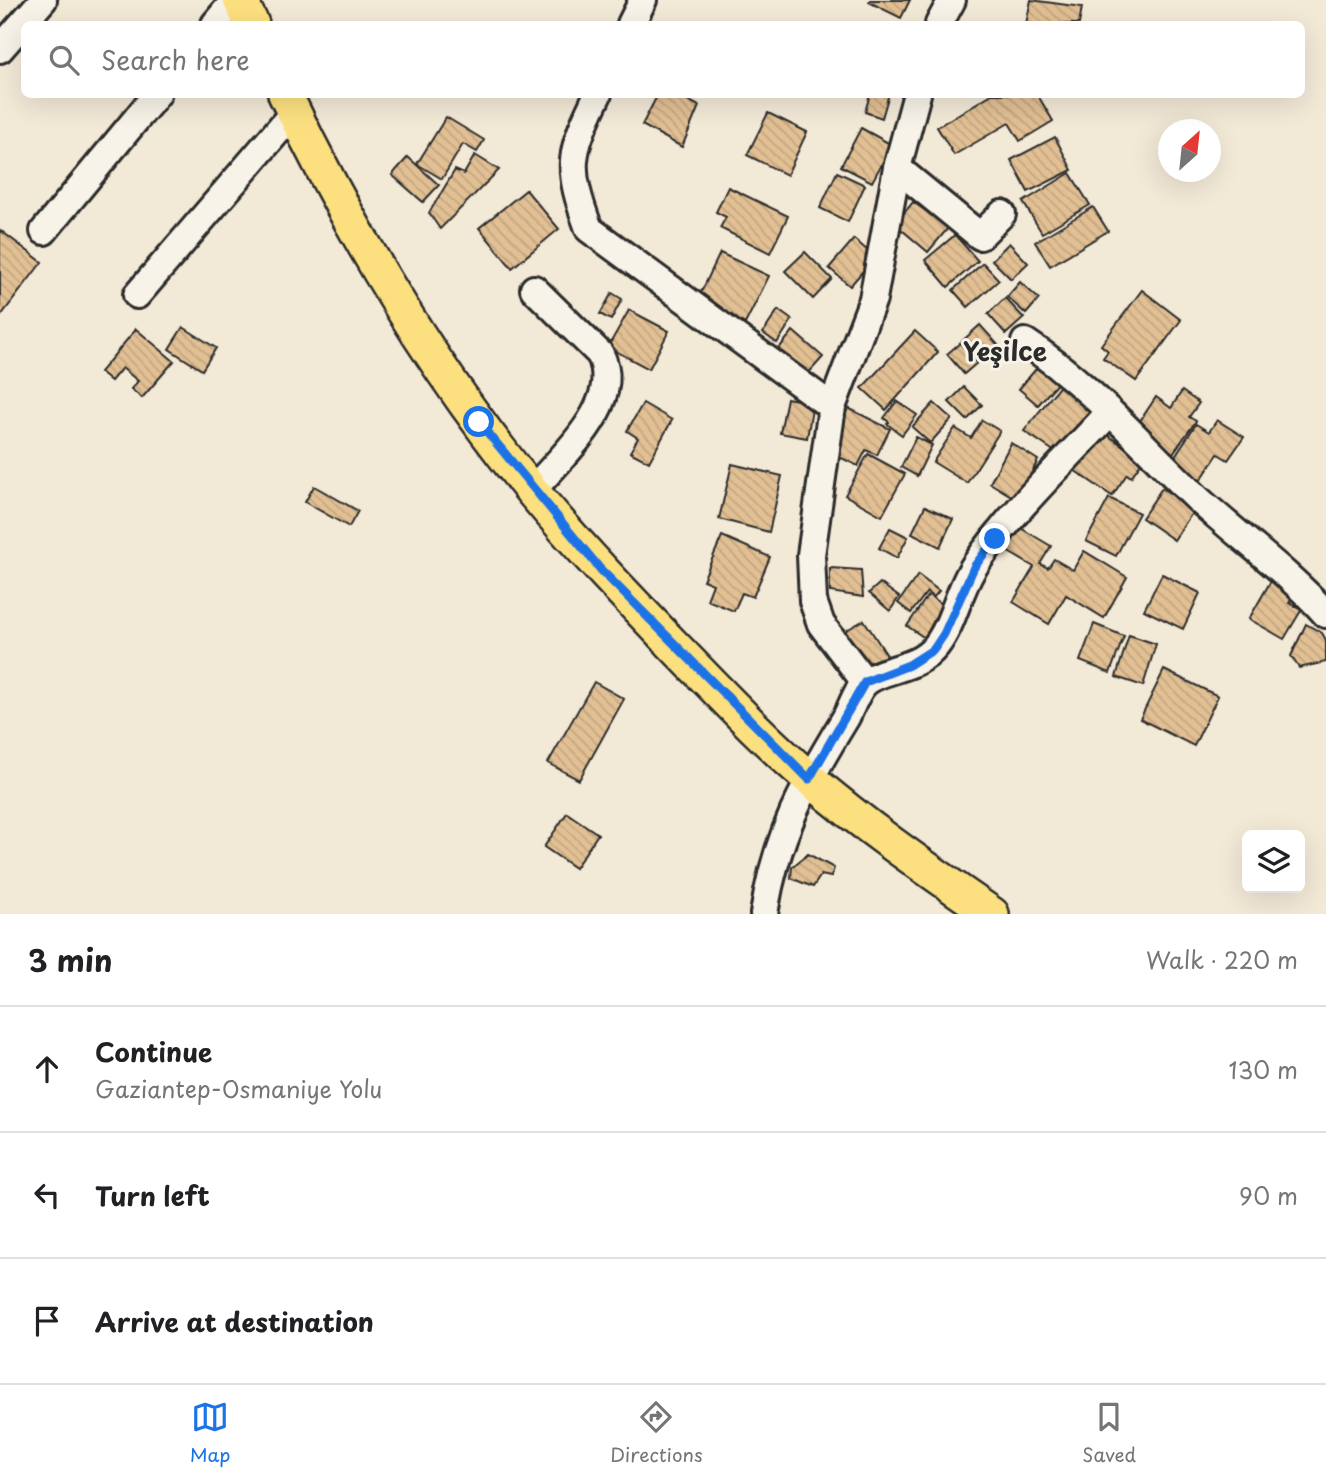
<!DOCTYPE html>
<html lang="en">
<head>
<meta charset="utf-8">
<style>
  body { margin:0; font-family:"Playpen Sans",sans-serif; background:#f6f6f6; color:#202124 }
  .controls { position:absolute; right:21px; bottom:21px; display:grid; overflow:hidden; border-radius:10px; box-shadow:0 7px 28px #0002 }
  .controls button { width:63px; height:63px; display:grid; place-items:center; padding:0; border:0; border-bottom:2px solid #e0e0e0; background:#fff; color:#202124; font:35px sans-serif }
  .compass { position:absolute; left:1158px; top:119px; width:63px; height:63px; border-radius:50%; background:#fff; box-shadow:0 7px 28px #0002; rotate:27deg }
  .stop { position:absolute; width:21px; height:21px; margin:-16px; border:5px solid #1a73e8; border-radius:50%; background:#fff }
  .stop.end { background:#1a73e8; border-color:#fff; box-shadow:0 2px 7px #0008 }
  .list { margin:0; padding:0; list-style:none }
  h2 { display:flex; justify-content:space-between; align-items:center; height:91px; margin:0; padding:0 28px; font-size:30px }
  h2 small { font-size:23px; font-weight:400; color:#757577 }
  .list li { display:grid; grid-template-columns:46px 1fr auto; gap:21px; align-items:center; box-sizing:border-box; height:126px; padding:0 28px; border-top:2px solid #e0e0e0 }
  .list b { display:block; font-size:26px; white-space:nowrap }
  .list p { margin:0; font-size:23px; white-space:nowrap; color:#757577 }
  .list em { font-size:23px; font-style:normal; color:#757577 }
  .icon { flex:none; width:38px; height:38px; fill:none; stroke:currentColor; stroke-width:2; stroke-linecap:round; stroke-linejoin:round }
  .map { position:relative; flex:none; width:1326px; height:914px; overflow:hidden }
  .search { position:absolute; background:#fff; box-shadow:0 7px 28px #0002; left:21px; right:21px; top:21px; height:77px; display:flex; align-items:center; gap:18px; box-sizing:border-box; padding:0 24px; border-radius:10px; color:#757577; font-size:26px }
  .sheet { height:469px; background:#fff }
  nav { display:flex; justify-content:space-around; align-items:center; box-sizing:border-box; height:98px; border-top:2px solid #e0e0e0; background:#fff; font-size:19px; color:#757577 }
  nav a { display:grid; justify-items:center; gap:4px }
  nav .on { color:#1a73e8 }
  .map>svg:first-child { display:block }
  .building { fill:url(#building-back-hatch); stroke:#2b2b2b; stroke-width:2 }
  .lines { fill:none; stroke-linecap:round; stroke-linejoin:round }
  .minor-casing { stroke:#2b2b2b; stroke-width:32 }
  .major-casing { stroke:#2b2b2b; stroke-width:38 }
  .minor { stroke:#f7f3e8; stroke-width:26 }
  .major { stroke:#fce080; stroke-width:33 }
  .route { stroke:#1a73e8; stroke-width:9 }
  .labels { text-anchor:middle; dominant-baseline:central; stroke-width:6; stroke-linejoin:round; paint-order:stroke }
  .quarter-label { font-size:26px; font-weight:bold; fill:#2b2b2b; stroke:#f7f3e8 }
</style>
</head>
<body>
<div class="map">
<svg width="1326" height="914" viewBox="0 0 1326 914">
  <defs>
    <pattern id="building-back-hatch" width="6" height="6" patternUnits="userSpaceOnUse" patternTransform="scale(1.75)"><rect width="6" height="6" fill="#e2c094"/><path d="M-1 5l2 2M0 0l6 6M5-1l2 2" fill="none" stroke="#c2a580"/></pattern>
  </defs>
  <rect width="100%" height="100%" fill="#f3e9d7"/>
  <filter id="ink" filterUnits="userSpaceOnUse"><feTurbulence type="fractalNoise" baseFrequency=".0143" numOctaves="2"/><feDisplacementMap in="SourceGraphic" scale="14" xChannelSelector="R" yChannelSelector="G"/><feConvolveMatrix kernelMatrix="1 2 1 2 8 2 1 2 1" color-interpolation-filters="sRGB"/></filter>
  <g filter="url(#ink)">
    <g class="building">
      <polygon points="870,0 910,0 901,18 869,2"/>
      <polygon points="1031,0 1082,7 1079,24 1026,24"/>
      <polygon points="658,94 676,94 699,106 682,147 642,125"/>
      <polygon points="870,94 889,94 882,118 865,112"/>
      <polygon points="992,94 1037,94 1053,121 1020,141 1009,123 954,155 937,127"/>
      <polygon points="768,113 807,132 787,175 747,155"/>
      <polygon points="446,117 484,140 477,152 463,144 442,179 417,164"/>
      <polygon points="861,128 892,145 872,182 841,166"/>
      <polygon points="1055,137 1072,170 1028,192 1011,160"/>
      <polygon points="475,155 499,170 440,229 429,213 455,170 464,174"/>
      <polygon points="408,157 439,185 423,202 392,175"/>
      <polygon points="837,172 865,185 848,222 820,208"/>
      <polygon points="1070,173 1090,205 1042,233 1023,202"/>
      <polygon points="728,187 788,216 770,253 720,228 726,217 716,212"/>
      <polygon points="526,190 559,229 512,268 479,228"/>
      <polygon points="913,202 949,227 928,252 895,224"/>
      <polygon points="1093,207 1108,231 1050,266 1035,242"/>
      <polygon points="0,230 42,262 0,317"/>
      <polygon points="955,235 978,261 948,287 925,260"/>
      <polygon points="854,239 875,257 850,286 829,268"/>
      <polygon points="1009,243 1028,263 1011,279 992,260"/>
      <polygon points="805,252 832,279 813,299 785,271"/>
      <polygon points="720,253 769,276 745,324 697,301"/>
      <polygon points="983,263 999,280 968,307 953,290"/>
      <polygon points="1020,282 1039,299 1026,314 1007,297"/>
      <polygon points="1142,290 1181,320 1136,381 1103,358 1108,351 1101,345"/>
      <polygon points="612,293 622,299 611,320 600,314"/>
      <polygon points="1005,298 1024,318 1006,334 988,314"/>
      <polygon points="629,310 669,331 649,369 608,347"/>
      <polygon points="778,310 792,320 777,343 763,333"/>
      <polygon points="980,325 998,345 977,363 960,343"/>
      <polygon points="183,327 216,348 202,370 169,349"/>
      <polygon points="136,329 174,361 142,398 131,389 138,381 122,368 111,381 100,372"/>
      <polygon points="793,331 823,357 805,377 776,352"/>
      <polygon points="915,331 938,352 886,410 862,388"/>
      <polygon points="960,343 977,363 964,374 947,354"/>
      <polygon points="1041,363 1061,379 1038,405 1019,389"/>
      <polygon points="1062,383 1100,412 1064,458 1024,431"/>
      <polygon points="964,387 982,405 967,420 949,402"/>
      <polygon points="1182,391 1199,403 1189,417 1196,421 1173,453 1136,427 1156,397 1171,408"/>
      <polygon points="787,398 813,403 807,438 780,433"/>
      <polygon points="897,401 917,415 902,435 887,424 889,422 884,418"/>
      <polygon points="643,403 672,420 649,462 630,452 638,438 627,431"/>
      <polygon points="934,403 952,419 930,443 912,427"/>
      <polygon points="848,408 890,429 877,455 866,450 858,466 827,451"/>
      <polygon points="982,420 1000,431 967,483 933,462 955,428 971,438"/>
      <polygon points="1217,420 1244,437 1228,460 1218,454 1198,484 1169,465 1196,424 1209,432"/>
      <polygon points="1099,429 1143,460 1131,477 1127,474 1112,496 1071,468"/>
      <polygon points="916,437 932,445 917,476 901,467"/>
      <polygon points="1011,443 1038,460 1018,500 990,483"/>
      <polygon points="868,454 905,474 882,516 845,495"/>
      <polygon points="732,464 782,476 769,532 719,519"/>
      <polygon points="314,486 358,511 349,527 305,502"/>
      <polygon points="1162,488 1194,510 1174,540 1142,518"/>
      <polygon points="1109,498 1139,513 1116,556 1086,541"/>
      <polygon points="925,506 953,519 940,547 912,533"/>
      <polygon points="1019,527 1051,546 1040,564 1048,568 1054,559 1073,570 1084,551 1127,577 1104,618 1066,595 1049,624 1013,602 1034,567 1005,550"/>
      <polygon points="890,528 908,537 897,558 879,548"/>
      <polygon points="722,536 770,557 753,597 742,593 734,611 707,600 713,584 703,580"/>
      <polygon points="830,568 861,570 863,597 830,592"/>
      <polygon points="1162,574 1200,593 1183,629 1144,610"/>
      <polygon points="918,575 939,591 934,597 927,592 911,613 898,603"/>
      <polygon points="1272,579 1295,593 1289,603 1302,609 1284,639 1249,619"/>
      <polygon points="880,583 899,597 890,611 869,593"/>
      <polygon points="928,595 949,608 928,640 907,626"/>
      <polygon points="864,620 888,657 863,672 840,634"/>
      <polygon points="1094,624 1124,636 1110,673 1080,661"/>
      <polygon points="1306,624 1322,633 1326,640 1326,662 1299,668 1291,656"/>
      <polygon points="1129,635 1156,644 1143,686 1116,677"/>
      <polygon points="1164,670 1218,696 1194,746 1140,719"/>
      <polygon points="594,682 624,699 579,780 548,763"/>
      <polygon points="567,813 598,834 575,868 544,847"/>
      <polygon points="808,854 834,868 831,877 821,875 813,887 791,878 792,867"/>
    </g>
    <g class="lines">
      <g class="minor-casing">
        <g id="minor">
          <polyline points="215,24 235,0"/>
          <polyline points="631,24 643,0"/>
          <polyline points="939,24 952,0"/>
          <polyline points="0,49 43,0"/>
          <path d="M598 94C569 154 566 166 589 229L832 407"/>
          <polyline points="897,168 980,236 1002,214"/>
          <polyline points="44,231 157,94"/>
          <polyline points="137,295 294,112"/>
          <path d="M1025 342C1090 384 1143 447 1199 500 1241 538 1288 572 1326 614"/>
          <path d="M532 491C561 456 625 403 600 354L534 289"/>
          <polyline points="865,682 821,624 813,601 811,555 832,407 873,299 897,168 917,94"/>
          <path d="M764 914C776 835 804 786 845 719 851 709 857 689 866 682 884 667 916 671 936 646 954 623 958 590 975 565 1013 510 1064 462 1109 413"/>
        </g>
      </g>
      <g class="major-casing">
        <g id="major">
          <polyline points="240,0 252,24"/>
          <path d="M285 94C352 234 434 371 532 491 578 546 627 597 677 649 720 693 763 739 811 780 868 829 930 871 992 914"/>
        </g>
      </g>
      <use href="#minor" class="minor"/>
      <use href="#major" class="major"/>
    </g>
  </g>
  <g class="lines" filter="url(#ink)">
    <polyline class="route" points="479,422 601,570 809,779 865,682 909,665 934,649 944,634 974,567 995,539"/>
  </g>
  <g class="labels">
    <g class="quarter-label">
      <text x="1005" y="350">Yeşilce</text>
    </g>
  </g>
</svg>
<div class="controls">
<button><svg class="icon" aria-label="layers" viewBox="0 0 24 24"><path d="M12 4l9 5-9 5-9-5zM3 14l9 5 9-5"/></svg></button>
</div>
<svg class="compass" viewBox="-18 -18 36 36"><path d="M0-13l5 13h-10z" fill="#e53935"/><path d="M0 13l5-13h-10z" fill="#757577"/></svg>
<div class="stop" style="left:479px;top:422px"></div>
<div class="stop end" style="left:995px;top:539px"></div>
<div class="search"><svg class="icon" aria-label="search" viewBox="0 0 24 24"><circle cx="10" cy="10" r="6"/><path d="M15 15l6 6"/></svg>Search here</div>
</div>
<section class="sheet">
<h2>3 min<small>Walk · 220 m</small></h2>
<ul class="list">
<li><svg class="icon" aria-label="ahead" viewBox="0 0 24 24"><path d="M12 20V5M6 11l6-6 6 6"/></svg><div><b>Continue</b><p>Gaziantep-Osmaniye Yolu</p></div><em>130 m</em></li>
<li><svg class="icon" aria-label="left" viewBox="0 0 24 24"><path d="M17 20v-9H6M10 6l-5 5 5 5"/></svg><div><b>Turn left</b></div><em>90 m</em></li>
<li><svg class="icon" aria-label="arrive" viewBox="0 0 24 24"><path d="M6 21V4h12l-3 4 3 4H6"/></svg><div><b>Arrive at destination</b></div></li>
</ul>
</section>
<nav>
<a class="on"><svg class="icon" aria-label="map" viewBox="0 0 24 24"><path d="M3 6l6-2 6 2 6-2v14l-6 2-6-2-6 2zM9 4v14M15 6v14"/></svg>Map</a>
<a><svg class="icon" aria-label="directions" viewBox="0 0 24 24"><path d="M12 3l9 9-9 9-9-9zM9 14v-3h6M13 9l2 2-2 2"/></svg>Directions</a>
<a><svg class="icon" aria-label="saved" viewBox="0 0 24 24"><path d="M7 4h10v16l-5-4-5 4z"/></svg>Saved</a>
</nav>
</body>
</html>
